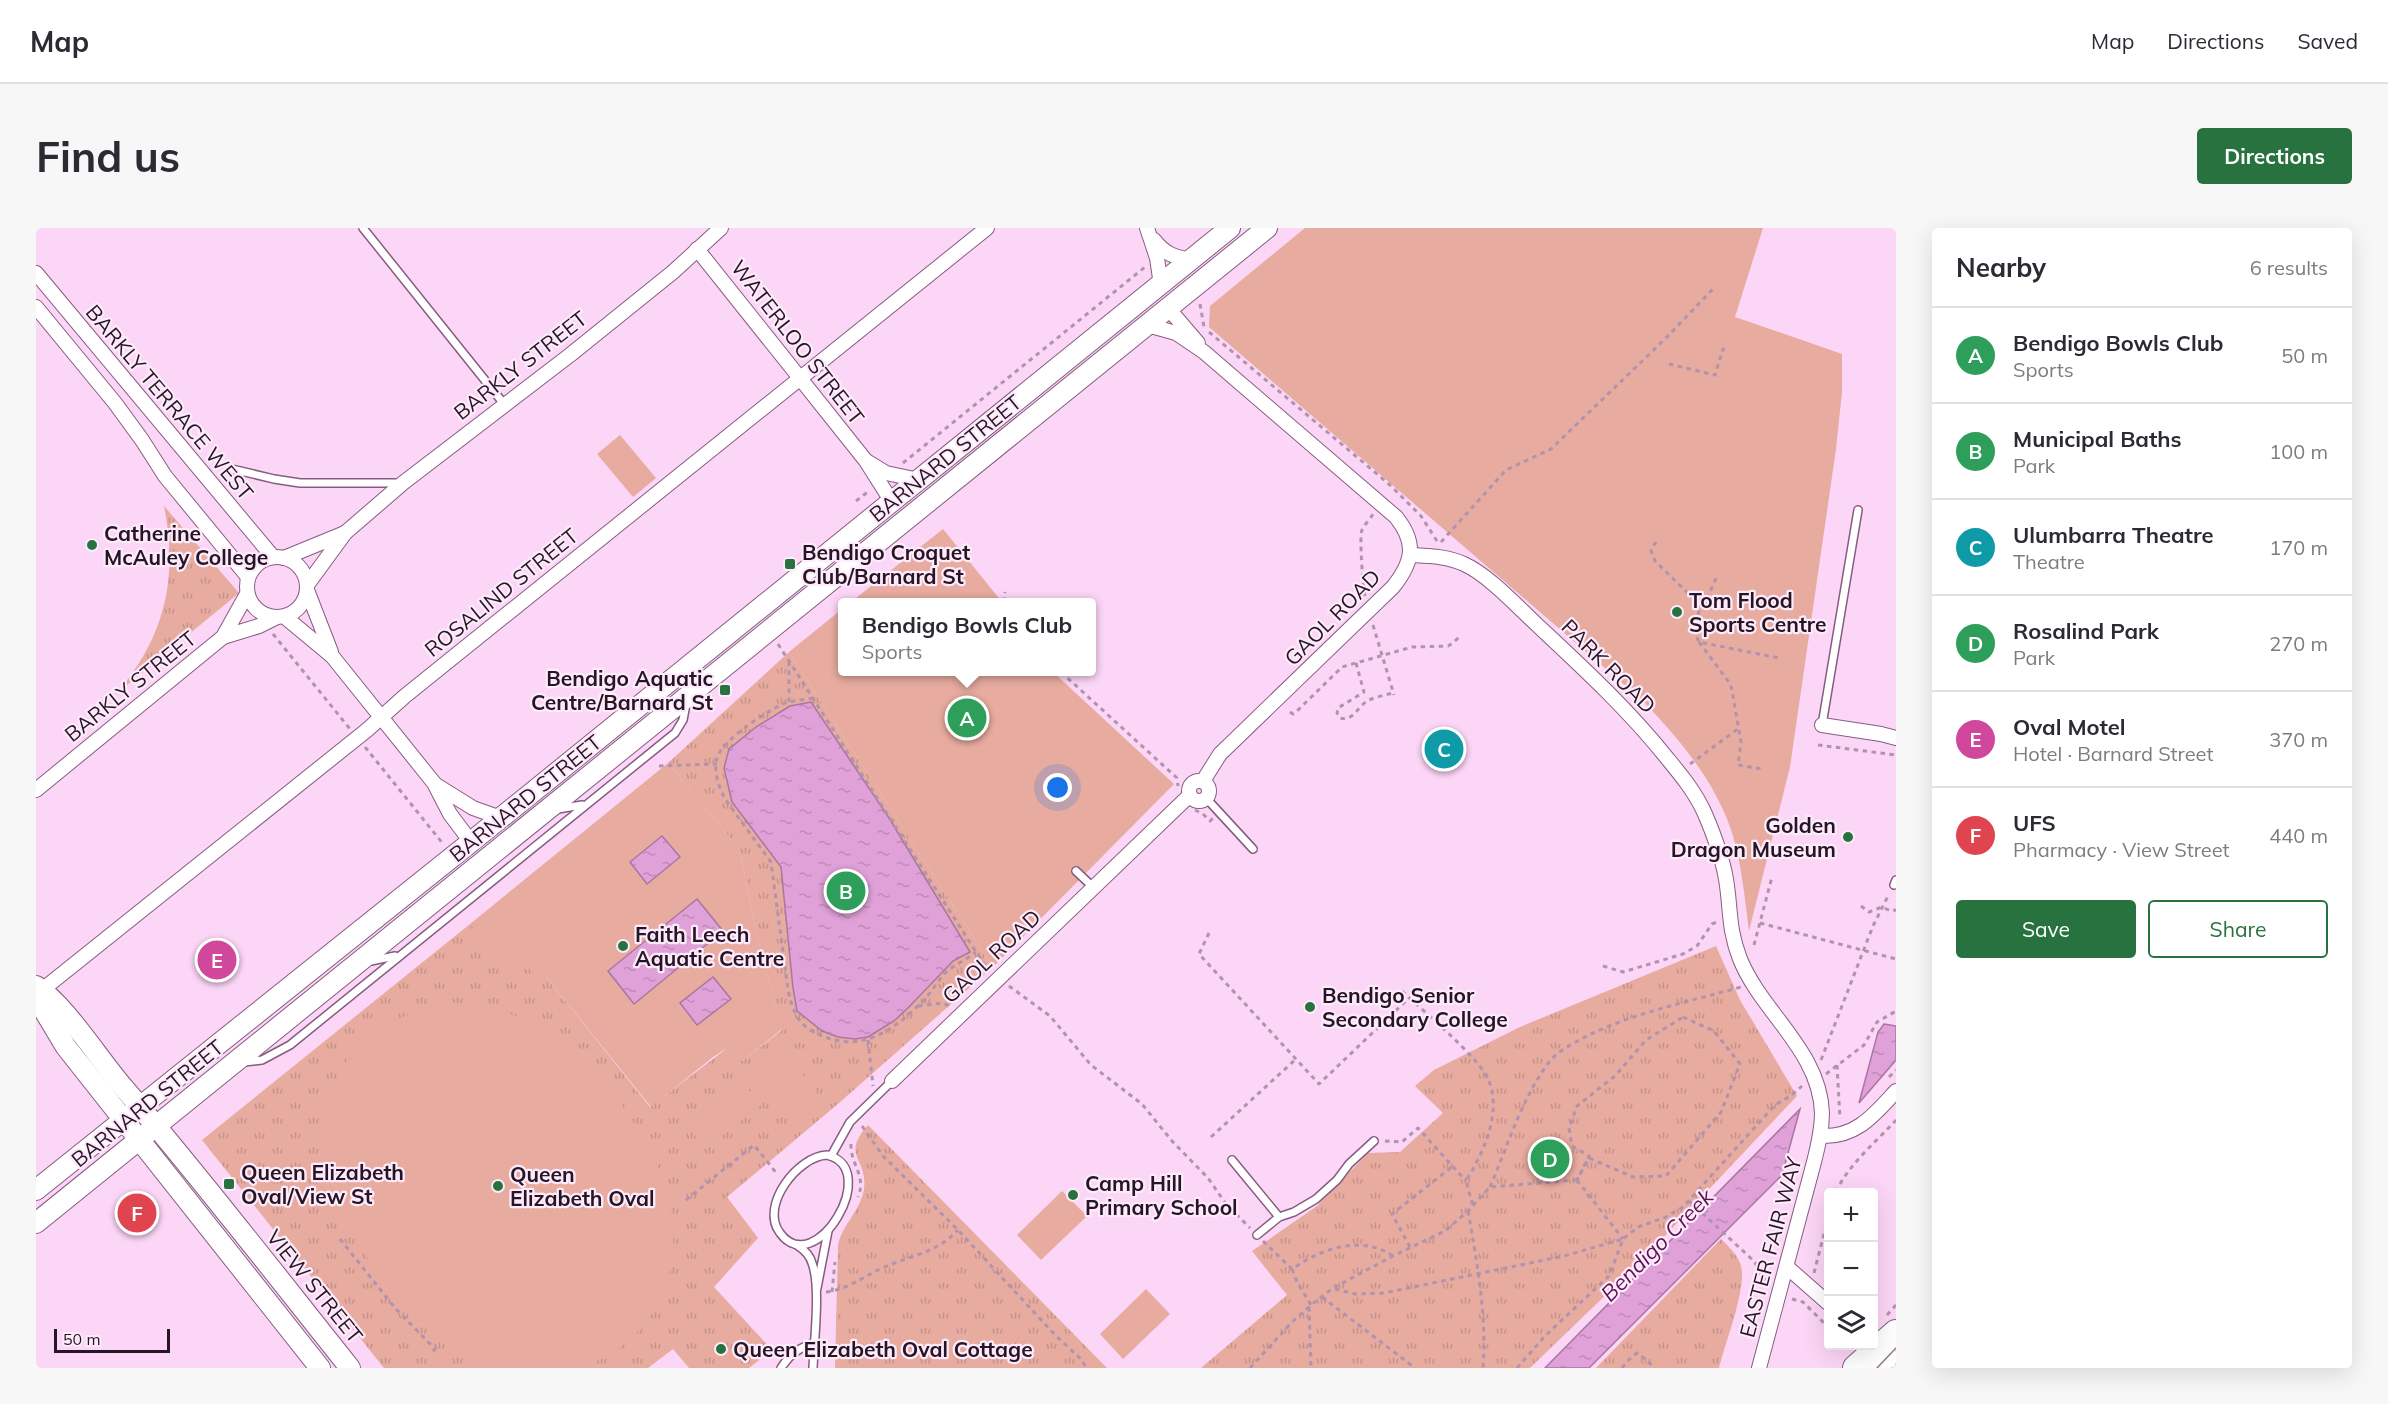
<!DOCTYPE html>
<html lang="en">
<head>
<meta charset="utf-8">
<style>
  body { margin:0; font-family:Mulish,sans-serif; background:#f7f7f7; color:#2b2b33 }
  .controls { position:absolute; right:18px; bottom:18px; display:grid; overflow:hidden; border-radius:6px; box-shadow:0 6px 24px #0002 }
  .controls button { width:54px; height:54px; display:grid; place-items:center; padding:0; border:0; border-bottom:2px solid #e1e1e2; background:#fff; color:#2b2b33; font:30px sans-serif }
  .scale { position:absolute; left:18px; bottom:15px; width:116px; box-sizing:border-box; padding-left:6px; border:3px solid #261524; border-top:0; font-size:16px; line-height:21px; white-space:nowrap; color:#261524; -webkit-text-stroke:4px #fdeafa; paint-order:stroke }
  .you { position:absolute; left:1022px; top:560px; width:21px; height:21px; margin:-15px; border:4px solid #fff; border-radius:50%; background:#1a73e8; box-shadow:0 0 0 9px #1a73e833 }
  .badge { display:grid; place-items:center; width:39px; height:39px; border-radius:50%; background:#287240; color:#fff; font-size:20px; font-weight:700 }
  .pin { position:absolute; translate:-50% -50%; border:3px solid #fff; box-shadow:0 2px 6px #0006 }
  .popup { position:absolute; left:802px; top:370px; width:258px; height:78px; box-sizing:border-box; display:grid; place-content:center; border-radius:6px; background:#fff; filter:drop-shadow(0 2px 4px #0005); font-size:20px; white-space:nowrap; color:#7c7c81 }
  .popup b { font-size:22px; color:#2b2b33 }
  .popup::after { content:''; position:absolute; left:50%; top:100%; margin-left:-12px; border:12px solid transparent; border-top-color:#fff }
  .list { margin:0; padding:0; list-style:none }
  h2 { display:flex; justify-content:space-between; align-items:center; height:78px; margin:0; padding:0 24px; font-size:26px }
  h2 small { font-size:20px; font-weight:400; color:#7c7c81 }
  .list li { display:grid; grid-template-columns:39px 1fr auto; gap:18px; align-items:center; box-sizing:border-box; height:96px; padding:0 24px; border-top:2px solid #e1e1e2 }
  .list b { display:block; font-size:22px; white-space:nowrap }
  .list p { margin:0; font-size:20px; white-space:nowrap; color:#7c7c81 }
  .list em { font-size:20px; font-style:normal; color:#7c7c81 }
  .actions { display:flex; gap:12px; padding:18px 24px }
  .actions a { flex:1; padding:14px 0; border:2px solid #287240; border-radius:6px; text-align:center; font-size:21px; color:#287240 }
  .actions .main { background:#287240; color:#fff }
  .icon { flex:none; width:33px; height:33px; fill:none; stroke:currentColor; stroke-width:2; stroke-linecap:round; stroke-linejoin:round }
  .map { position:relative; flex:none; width:1860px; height:1140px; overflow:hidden; border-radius:6px }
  header { display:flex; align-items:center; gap:36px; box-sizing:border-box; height:84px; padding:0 30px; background:#fff; border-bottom:2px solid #e1e1e2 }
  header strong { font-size:28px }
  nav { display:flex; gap:33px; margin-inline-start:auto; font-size:21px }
  .intro { display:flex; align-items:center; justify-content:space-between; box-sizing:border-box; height:144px; padding:0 36px }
  h1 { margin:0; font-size:42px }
  .button { padding:15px 27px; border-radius:6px; background:#287240; color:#fff; font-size:21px; font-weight:700 }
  main { display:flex; gap:36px; padding:0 36px }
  aside { flex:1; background:#fff; border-radius:6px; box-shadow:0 6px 24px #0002 }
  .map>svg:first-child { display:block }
  .grass { fill:url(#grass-tufts) }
  .pitch { fill:#e7ab9f }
  .water { fill:url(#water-ripples); stroke:#a877a1; stroke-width:1.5 }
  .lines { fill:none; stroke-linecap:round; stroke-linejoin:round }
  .lane-casing { stroke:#865c81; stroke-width:10 }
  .street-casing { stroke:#865c81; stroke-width:16 }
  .secondary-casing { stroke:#865c81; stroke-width:22 }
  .highway-casing { stroke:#865c81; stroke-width:28 }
  .path { stroke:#b193ad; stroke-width:3; stroke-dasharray:4.5 4.5; stroke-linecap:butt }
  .lane { stroke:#fff; stroke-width:7 }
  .street { stroke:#fff; stroke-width:14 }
  .secondary { stroke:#fff; stroke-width:20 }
  .highway { stroke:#fff; stroke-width:26 }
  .tram { stroke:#92768e; stroke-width:1.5 }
  .poi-dot { fill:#287240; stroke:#fdeafa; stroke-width:2 }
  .labels { text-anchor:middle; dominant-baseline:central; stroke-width:4.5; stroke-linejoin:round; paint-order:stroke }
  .street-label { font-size:21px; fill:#261524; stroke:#fdeafa }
  .poi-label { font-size:21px; font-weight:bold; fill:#261524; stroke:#fdeafa; text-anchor:start }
  .water-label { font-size:22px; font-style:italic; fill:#5b1356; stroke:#fdeafa }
</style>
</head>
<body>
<header>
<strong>Map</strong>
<nav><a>Map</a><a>Directions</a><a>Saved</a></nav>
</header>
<div class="intro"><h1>Find us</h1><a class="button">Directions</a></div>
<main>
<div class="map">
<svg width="1860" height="1140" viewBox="0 0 1860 1140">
  <defs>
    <pattern id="grass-tufts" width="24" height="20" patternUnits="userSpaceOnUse" patternTransform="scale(1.5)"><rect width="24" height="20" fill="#e7ab9f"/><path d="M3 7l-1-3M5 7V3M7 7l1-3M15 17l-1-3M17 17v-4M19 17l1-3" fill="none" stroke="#c69289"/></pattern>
    <pattern id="water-ripples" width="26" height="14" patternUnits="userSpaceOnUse" patternTransform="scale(1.5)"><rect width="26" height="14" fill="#dfa1d7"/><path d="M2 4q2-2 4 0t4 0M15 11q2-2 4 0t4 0" fill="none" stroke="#bf8ab8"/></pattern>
  </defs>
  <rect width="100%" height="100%" fill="#fcd6f6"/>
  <g class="grass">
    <path d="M128 278 203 365 79 467C128 411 143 351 128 278Z"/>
    <polygon points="753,424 957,739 803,875 691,969 722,1010 678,1059 736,1122 713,1140 653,1140 637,1121 612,1140 348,1140 166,912 434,696 467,732 477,731 507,745 614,879 694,818 706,833 746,802 720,704 704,622 632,535"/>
    <polygon points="1680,718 1704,772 1761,868 1608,1030 1494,1140 1165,1140 1251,1067 1216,1023 1281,978 1332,925 1364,924 1407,885 1379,858 1398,842 1484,799"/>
    <path d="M832 897 1071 1140H799L802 1017C806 997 825 982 828 961 832 929 804 929 832 897Z"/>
    <path d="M1685 1011C1693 1019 1702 1027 1705 1038 1711 1060 1689 1115 1683 1140H1560Z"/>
  </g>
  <g class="pitch">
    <path d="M1269 0H1727L1699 89 1806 126V164L1800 221 1754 539 1713 703C1709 672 1706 639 1697 608 1681 555 1644 512 1606 472L1173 99 1174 78Z"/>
    <polygon points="584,207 620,250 597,269 561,226"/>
    <polygon points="907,301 966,374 815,374"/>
    <polygon points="806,381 806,444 1017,444 1138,556 957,739 753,424"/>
    <polygon points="632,535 704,622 720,704 746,801 706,833 693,819 677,829 615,879 507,745 501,750 492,739 486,743 477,732 471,737 467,732 464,734 434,696"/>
    <path d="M410 775C431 774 453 777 473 785 574 827 686 981 615 1087 597 1113 572 1131 543 1140 522 1140 474 1140 457 1138 379 1108 291 999 287 915 283 838 340 789 410 775Z"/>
    <polygon points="742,817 786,872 759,894 715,839"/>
    <polygon points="702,849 725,877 669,921 648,892"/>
    <polygon points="1026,963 1051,988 1005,1032 981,1007"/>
    <polygon points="1110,1061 1134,1086 1087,1131 1064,1106"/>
  </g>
  <g class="water">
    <polygon points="775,474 853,590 934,724 917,733 872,780 858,793 832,809 819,811 802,809 786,803 761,783 757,760 745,639 696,574 688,540 693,521 720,499 754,478"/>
    <polygon points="626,608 644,629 611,656 594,634"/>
    <polygon points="661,671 687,703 598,776 572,743"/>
    <polygon points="677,749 695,771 661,797 644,775"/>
    <polygon points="1848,796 1860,798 1860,832 1823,875 1842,804"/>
    <polygon points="1764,881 1746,947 1553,1140 1509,1140"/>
  </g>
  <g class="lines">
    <g class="lane-casing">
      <g id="lane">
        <polyline points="327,0 468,176"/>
        <polyline points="196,241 238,251 264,255 365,255"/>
        <polyline points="1786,497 1822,282"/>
        <polyline points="1170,570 1217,621"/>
        <polyline points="522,581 546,577"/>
        <polyline points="1040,643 1058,660"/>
        <polyline points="1858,657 1860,652"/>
        <polyline points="335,733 359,728"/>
        <polyline points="208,834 226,832 254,817 639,505 647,492 650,476"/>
        <path d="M791 927C847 940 779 1053 744 1005 723 978 762 928 791 927Z"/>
        <polyline points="795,928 814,894 856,853"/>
        <polyline points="1196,932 1243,989"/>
        <polyline points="1221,1007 1243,989 1258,984 1280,971 1301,952 1313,936 1338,913"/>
        <path d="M761 1017C767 1021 774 1027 776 1035 785 1058 778 1113 777 1140"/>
        <polyline points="781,1060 792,1003"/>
        <path d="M745 1140C753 1127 764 1119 778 1115"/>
      </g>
    </g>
    <g class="street-casing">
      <g id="street">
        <polyline points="1111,0 1121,30 1125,57"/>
        <path d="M1118 12C1129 26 1138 29 1155 32"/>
        <polyline points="661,21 830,233 856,274"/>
        <polyline points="0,45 237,329"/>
        <polyline points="0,79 79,175 106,212 129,248 212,349"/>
        <polyline points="1132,80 1162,115"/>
        <path d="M1111 97 1140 105 1168 124 1360 289C1381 315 1377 334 1357 359L1184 526 1167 553"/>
        <polyline points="832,234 850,245 883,252"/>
        <path d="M1374 327C1392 328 1411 328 1428 336 1452 347 1478 375 1498 394 1544 437 1591 480 1631 530 1645 547 1660 565 1669 586 1678 607 1686 628 1690 651 1695 681 1692 700 1704 731 1726 785 1784 823 1786 885 1786 902 1782 918 1778 934L1723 1140"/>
        <circle cx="241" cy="359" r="30"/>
        <polyline points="248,330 309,305"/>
        <polyline points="271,357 309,305 367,255 534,127 637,44 685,0"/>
        <polyline points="271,362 295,424"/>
        <polyline points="249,389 296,428 398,555 414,586 435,614"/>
        <polyline points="187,409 223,398 239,390"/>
        <polyline points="1786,497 1845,506 1860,510"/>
        <circle cx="1163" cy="563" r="10"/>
        <polyline points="400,557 437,580 465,590"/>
        <polyline points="0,562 187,409 211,366"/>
        <polyline points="6,762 331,502 369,468 951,0"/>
        <polyline points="856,853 1154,567"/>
        <path d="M1784 908C1820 910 1838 887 1860 863"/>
        <polyline points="1751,1039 1792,1075"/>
      </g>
    </g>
    <g class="secondary-casing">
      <g id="secondary">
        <path d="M0 758C30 778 62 830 87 859 165 950 239 1046 314 1140"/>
        <polyline points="0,769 30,819 284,1140"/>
        <polyline points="0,962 435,614 1194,0"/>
        <polyline points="0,995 1231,0"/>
      </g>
    </g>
    <g class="highway-casing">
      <g id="highway">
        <polyline points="1840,1123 1858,1139"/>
        <polyline points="1820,1140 1860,1105"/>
      </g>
    </g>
    <g class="path">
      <polyline points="1164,76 1168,99"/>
      <polyline points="1173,104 1354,257 1385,288 1401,313 1405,314"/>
      <polyline points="1633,136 1679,147 1687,121 1689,122"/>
      <polyline points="867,235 1109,39"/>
      <polyline points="820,273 833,263"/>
      <polyline points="1405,314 1470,242 1515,221 1629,111 1677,61"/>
      <polyline points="1620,314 1615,322 1619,333 1664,377 1659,405 1663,414 1743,430"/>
      <path d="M1329 368C1327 360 1323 308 1326 302 1329 296 1334 291 1337 286"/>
      <polyline points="968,374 969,364"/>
      <polyline points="1664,377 1673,366 1681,348"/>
      <polyline points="1337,397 1358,467"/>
      <polyline points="237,406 314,501"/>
      <polyline points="1663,414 1695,457 1705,514 1702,537 1727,541"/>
      <polyline points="742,416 953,744"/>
      <path d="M1320 435 1328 464 1302 480 1301 485 1304 490C1318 494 1321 478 1333 472 1340 469 1349 467 1357 465"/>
      <polyline points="1025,444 1141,550 1142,558"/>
      <path d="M777 470C768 472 758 472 749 475 731 483 687 511 681 530 677 543 683 559 689 571L735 634 752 762C758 788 763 799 789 809 828 824 859 801 886 774 895 765 901 754 909 745 918 737 930 732 940 724"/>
      <polyline points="753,474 753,434"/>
      <polyline points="1254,484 1257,486 1261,483 1306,439 1376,419 1412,418 1417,415 1425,407"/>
      <polyline points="1782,517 1860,527"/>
      <polyline points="329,519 408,617"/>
      <polyline points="1654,536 1703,500"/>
      <polyline points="623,538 681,536"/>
      <polyline points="1159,582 1167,586 1174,593 1177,590"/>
      <polyline points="1825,678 1833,684 1846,679 1855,683 1860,682"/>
      <polyline points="1724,695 1860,731"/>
      <polyline points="1173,705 1163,726 1283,856 1373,770"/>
      <polyline points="1718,717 1736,649"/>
      <polyline points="1567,738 1587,744 1647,726 1661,718 1676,696 1681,694"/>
      <polyline points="973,758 1014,788 1055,837 1106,876 1136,913 1172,950 1190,976 1214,1000"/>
      <path d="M1366 763C1386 782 1444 830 1453 853 1466 886 1447 925 1430 953L1437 978"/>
      <polyline points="882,778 907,775 913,778"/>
      <polygon points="1647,789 1678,803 1704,836 1685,884 1630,948 1597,949 1553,930 1541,952 1553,928 1536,918 1533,900 1541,878 1579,848 1610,812"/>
      <polyline points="832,812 837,858"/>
      <polyline points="1785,832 1837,698 1853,666"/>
      <polyline points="1801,837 1804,891"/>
      <polyline points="1790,846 1828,817 1841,794 1860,783"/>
      <polyline points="1853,849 1860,842"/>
      <polyline points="826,898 847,928 922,1002 1021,1109 1043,1129 1051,1140"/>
      <polyline points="1175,909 1260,831"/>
      <polyline points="1349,913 1366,914 1382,900 1430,953"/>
      <path d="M815 916C814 936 831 948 822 969"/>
      <polyline points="1541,952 1587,1011"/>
      <path d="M1454 959C1472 917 1486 870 1513 834 1523 822 1538 815 1551 808 1600 784 1652 774 1705 759"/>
      <path d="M1800 964C1812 937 1840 914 1860 892"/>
      <polyline points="650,972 718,917 742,947"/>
      <polyline points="1653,973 1719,1034 1723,1045 1732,1055"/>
      <path d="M1432 983C1441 1035 1451 1087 1447 1140"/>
      <polyline points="304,1011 359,1080 399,1121 395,1125"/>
      <path d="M1227 1013 1256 1041C1285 1021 1324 1006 1357 1028"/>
      <polyline points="1374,1019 1356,986 1417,938"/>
      <polyline points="1256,1041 1261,1054 1275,1077"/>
      <polyline points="1778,1045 1792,990"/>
      <polyline points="1299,1061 1319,1066 1348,1065 1528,1028 1587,1011"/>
      <path d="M790 1064C812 1061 827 1049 846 1040 873 1028 901 1025 922 1002"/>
      <polyline points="796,1064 799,1034"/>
      <polyline points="1286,1069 1379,1140"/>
      <polyline points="1756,1071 1767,1074 1790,1097 1792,1097"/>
      <polyline points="1273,1079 1275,1140"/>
      <polyline points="1851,1087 1860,1077"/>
      <polyline points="1214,1140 1256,1094 1275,1077 1297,1060 1357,1028 1409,1003 1432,983 1454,959 1541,952"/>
      <polyline points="1481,1140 1510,1107 1573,1048 1587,1011 1602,999 1630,989 1647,979 1739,877 1756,867 1766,858"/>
      <polyline points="1586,1140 1597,1127 1602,1125 1619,1140"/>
    </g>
    <use href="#lane" class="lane"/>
    <use href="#street" class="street"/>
    <use href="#secondary" class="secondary"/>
    <use href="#highway" class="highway"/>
    <polyline class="tram" points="1841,1140 1860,1120"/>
  </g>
  <g class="poi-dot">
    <circle cx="56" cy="317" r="6"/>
    <rect x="748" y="330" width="12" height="12" rx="3"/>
    <circle cx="1641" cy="384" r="6"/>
    <rect x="683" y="456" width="12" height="12" rx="3"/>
    <circle cx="1812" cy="609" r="6"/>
    <circle cx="587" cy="718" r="6"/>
    <circle cx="1274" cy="779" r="6"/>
    <rect x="187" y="950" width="12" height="12" rx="3"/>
    <circle cx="462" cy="958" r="6"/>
    <circle cx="1037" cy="967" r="6"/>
    <circle cx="685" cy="1121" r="6"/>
  </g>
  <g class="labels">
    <g class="street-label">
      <text transform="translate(762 114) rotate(52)">WATERLOO STREET</text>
      <text transform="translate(484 137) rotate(-38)">BARKLY STREET</text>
      <text transform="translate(134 174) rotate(50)">BARKLY TERRACE WEST</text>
      <text transform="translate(909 230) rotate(-39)">BARNARD STREET</text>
      <text transform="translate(465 364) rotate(-39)">ROSALIND STREET</text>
      <text transform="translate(1296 389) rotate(-45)">GAOL ROAD</text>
      <text transform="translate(1573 438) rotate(45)">PARK ROAD</text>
      <text transform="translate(94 458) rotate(-39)">BARKLY STREET</text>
      <text transform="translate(489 570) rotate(-39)">BARNARD STREET</text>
      <text transform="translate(955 728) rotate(-43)">GAOL ROAD</text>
      <text transform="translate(111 875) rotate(-39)">BARNARD STREET</text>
      <text transform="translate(1734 1019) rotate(-75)">EASTER FAIR WAY</text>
      <text transform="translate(279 1058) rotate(51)">VIEW STREET</text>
    </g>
    <g class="poi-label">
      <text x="68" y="305">Catherine<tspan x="68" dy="24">McAuley College</tspan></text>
      <text x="766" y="324">Bendigo Croquet<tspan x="766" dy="24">Club/Barnard St</tspan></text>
      <text x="1653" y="372">Tom Flood<tspan x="1653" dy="24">Sports Centre</tspan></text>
      <text x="677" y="450" text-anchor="end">Bendigo Aquatic<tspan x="677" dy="24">Centre/Barnard St</tspan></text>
      <text x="1800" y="597" text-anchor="end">Golden<tspan x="1800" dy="24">Dragon Museum</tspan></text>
      <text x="599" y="706">Faith Leech<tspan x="599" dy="24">Aquatic Centre</tspan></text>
      <text x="1286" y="767">Bendigo Senior<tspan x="1286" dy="24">Secondary College</tspan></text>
      <text x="205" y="944">Queen Elizabeth<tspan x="205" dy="24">Oval/View St</tspan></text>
      <text x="474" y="946">Queen<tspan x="474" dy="24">Elizabeth Oval</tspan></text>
      <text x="1049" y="955">Camp Hill<tspan x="1049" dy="24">Primary School</tspan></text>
      <text x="697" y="1121">Queen Elizabeth Oval Cottage</text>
    </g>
    <g class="water-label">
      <text transform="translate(1621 1017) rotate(-45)">Bendigo Creek</text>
    </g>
  </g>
</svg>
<div class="controls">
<button>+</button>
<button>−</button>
<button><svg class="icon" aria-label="layers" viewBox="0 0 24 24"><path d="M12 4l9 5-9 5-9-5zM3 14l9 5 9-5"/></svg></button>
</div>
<div class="scale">50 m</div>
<div class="you"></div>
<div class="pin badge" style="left:931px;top:490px;background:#2e9e5b">A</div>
<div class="popup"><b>Bendigo Bowls Club</b>Sports</div>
<div class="pin badge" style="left:810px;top:663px;background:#2e9e5b">B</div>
<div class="pin badge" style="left:1408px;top:521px;background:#0f9aa8">C</div>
<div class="pin badge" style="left:1514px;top:931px;background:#2e9e5b">D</div>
<div class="pin badge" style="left:181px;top:732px;background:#d1479c">E</div>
<div class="pin badge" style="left:101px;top:985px;background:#e0444e">F</div>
</div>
<aside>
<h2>Nearby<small>6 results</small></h2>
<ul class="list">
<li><span class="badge" style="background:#2e9e5b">A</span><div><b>Bendigo Bowls Club</b><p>Sports</p></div><em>50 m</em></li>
<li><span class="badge" style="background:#2e9e5b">B</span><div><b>Municipal Baths</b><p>Park</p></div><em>100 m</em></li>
<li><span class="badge" style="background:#0f9aa8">C</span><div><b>Ulumbarra Theatre</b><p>Theatre</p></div><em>170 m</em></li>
<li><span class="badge" style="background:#2e9e5b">D</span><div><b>Rosalind Park</b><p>Park</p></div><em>270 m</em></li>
<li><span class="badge" style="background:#d1479c">E</span><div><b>Oval Motel</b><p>Hotel · Barnard Street</p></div><em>370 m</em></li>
<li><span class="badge" style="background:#e0444e">F</span><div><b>UFS</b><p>Pharmacy · View Street</p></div><em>440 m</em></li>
</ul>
<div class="actions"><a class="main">Save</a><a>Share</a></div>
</aside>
</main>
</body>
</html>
